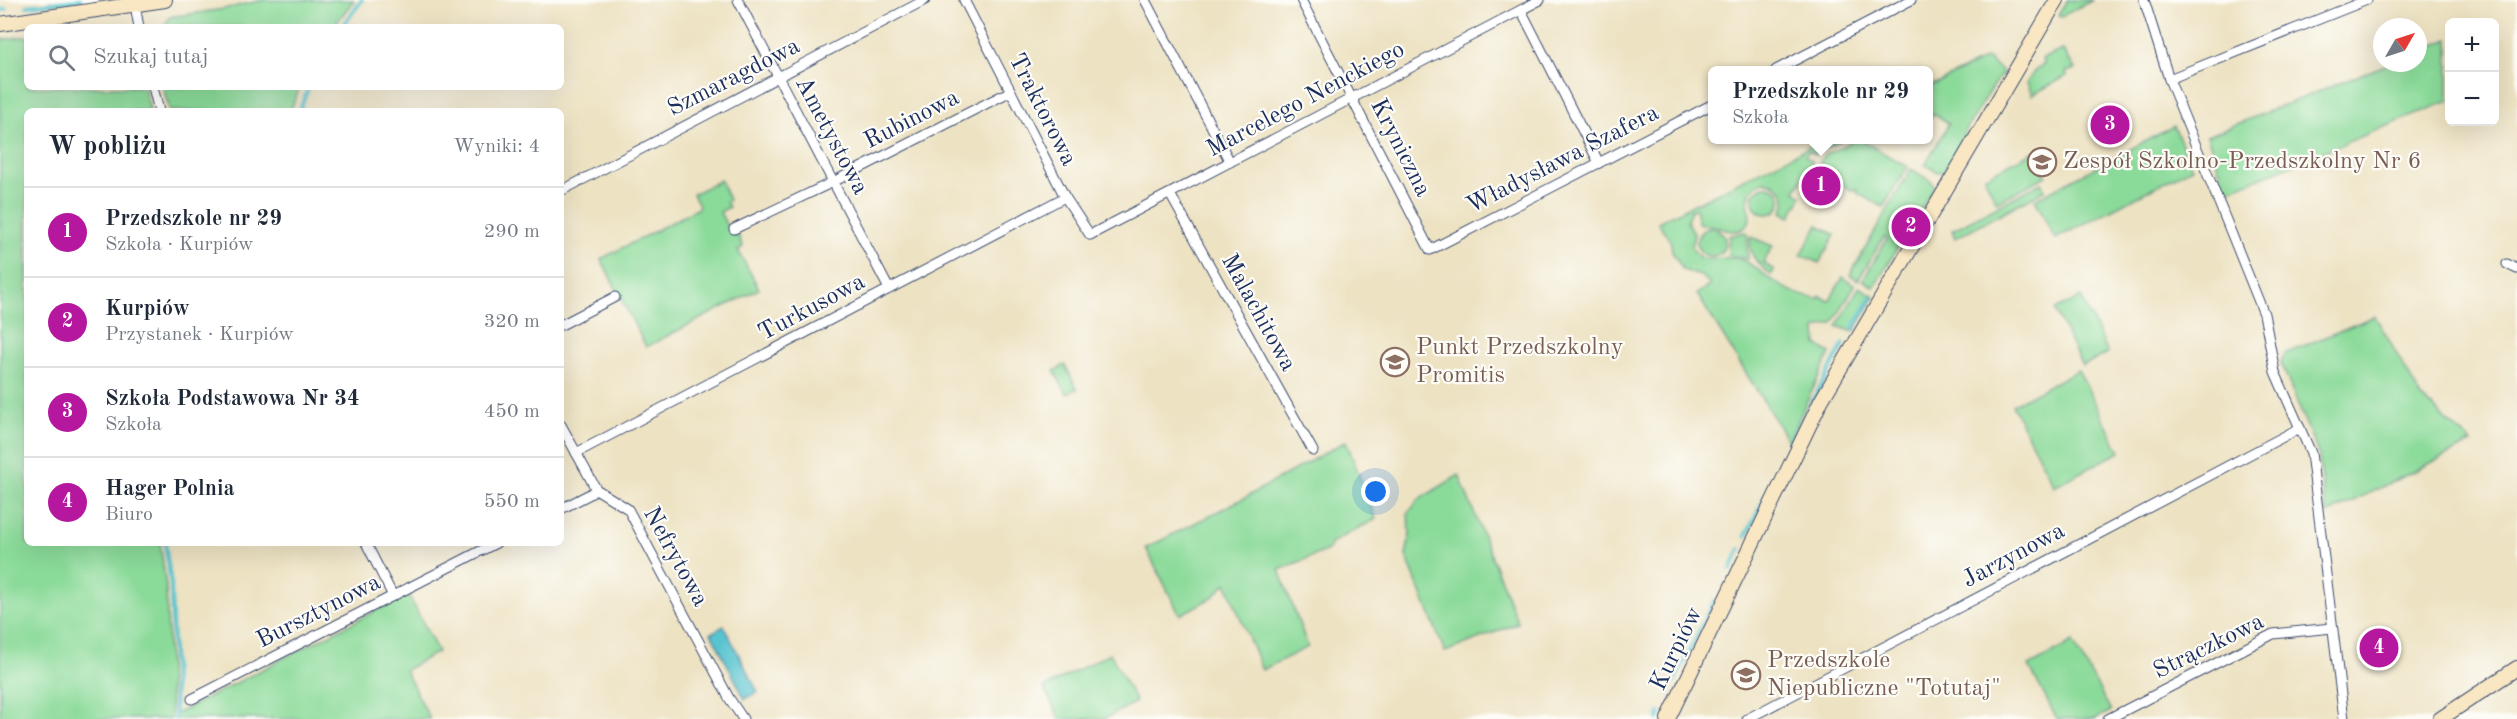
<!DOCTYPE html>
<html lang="pl">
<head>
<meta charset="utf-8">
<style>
  body { margin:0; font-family:"Old Standard TT",serif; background:#f2f2f3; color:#1f2937 }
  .controls { position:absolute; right:18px; top:18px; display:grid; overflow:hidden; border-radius:9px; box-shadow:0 6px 24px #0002 }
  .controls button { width:54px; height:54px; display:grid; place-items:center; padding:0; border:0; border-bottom:2px solid #e0e1e3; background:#fff; color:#1f2937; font:30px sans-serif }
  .compass { position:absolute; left:2373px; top:18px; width:54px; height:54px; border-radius:50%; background:#fff; box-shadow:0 6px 24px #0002; rotate:51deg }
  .you { position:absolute; left:1376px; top:492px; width:21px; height:21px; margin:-15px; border:4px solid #fff; border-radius:50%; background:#1a73e8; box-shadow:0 0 0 9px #1a73e833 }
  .badge { display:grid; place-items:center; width:39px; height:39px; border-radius:50%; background:#b5179e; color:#fff; font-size:20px; font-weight:700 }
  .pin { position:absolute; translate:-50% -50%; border:3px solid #fff; box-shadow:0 2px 6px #0006 }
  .popup { position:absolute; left:1708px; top:66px; width:225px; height:78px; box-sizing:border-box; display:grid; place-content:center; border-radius:9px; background:#fff; filter:drop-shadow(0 2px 4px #0005); font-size:20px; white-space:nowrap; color:#747a83 }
  .popup b { font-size:22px; color:#1f2937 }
  .popup::after { content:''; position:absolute; left:50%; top:100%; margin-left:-12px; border:12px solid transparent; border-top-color:#fff }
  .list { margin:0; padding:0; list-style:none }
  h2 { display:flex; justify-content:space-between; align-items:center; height:78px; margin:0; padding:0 24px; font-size:26px }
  h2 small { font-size:20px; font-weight:400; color:#747a83 }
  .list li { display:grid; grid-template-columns:39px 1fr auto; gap:18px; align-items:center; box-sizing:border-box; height:90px; padding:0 24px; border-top:2px solid #e0e1e3 }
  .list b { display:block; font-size:22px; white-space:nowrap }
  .list p { margin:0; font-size:20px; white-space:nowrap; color:#747a83 }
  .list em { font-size:20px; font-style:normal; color:#747a83 }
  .icon { flex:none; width:33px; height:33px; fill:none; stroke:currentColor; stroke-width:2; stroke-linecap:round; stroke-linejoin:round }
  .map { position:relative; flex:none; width:2517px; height:719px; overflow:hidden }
  .search { position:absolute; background:#fff; box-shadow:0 6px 24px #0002; left:24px; top:24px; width:540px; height:66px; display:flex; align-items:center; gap:15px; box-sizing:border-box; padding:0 21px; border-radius:9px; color:#747a83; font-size:22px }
  .panel { position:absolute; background:#fff; box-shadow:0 6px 24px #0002; left:24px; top:108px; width:540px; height:438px; border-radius:9px }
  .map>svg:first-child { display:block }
  .green { fill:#8ada99; stroke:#52847c; stroke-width:1.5 }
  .water { fill:#58c4d0; stroke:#3a7a97; stroke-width:1.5 }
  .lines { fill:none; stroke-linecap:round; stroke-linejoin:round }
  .stream { stroke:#58c4d0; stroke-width:4 }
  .street-casing { stroke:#3a4a6d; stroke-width:11 }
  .secondary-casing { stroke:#3a4a6d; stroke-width:16 }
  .street { stroke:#fff; stroke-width:9 }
  .secondary { stroke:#f9e7c3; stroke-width:14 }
  .labels { text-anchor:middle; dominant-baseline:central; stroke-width:4.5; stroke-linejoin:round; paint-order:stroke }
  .street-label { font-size:24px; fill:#1b2f5e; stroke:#fdfcf7 }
  .education-label { font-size:24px; fill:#785e54; stroke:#fdfcf7; text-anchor:start }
</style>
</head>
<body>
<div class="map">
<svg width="2517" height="719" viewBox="0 0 2517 719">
  <rect width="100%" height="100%" fill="#fdfcf7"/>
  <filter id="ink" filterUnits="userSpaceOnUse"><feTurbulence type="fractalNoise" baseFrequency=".0167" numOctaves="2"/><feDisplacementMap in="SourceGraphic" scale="12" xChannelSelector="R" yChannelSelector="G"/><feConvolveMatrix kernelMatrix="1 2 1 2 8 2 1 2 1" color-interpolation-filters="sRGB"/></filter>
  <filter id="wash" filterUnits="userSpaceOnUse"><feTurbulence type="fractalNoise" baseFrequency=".008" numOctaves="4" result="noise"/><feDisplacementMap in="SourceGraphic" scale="24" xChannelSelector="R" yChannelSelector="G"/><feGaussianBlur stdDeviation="1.35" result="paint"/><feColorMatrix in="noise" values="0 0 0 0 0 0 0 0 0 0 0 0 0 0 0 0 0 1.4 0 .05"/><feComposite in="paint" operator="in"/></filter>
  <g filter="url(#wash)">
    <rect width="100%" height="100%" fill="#ede2c2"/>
    <g class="green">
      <polygon points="263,0 354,0 333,27 163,27 170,17 224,9"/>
      <polygon points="2067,0 2093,0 2062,16 2058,15"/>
      <polygon points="27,36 27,87 144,87 150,111 27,111 27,543 160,543 166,586 171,719 0,719 0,40"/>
      <polygon points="2449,39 2449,101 2227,191 2207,136 2390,63 2418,63 2418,52"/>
      <polygon points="2063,50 2075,69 2066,72 2067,76 2032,95 2027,82 2036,69 2044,64 2042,59"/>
      <polygon points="1987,58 2003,72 1971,121 1944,172 1938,172 1925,165 1949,123 1933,114 1929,119 1929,87"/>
      <polygon points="163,87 300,87 290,111 170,111"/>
      <polygon points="2174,126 2192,168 2055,239 2035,199"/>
      <path d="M1823 140H1842L1815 154 1809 151 1805 156 1811 160V164L1795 191 1802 196 1790 217 1782 212C1787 204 1786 193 1778 187 1768 177 1752 183 1749 196 1745 208 1757 221 1742 229 1729 237 1717 222 1702 225L1698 222 1697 211 1695 209 1691 210 1687 221 1694 233 1692 247C1700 264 1709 259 1724 258 1744 256 1756 268 1770 279 1785 289 1801 297 1818 299L1820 296 1829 301 1843 277 1855 285 1833 323 1816 329 1817 345 1830 353 1788 441 1697 294 1710 285 1703 277 1683 270 1672 252 1671 242 1658 222Z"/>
      <polygon points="1855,140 1861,140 1908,167 1883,207 1857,193 1858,190 1855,188 1853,191 1823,173 1820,177 1815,174 1809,185 1806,184 1825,155"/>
      <polygon points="2032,152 2046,176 1997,202 1984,177"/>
      <polygon points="1911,169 1930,180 1935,186 1874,287 1863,280 1887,239 1884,237 1858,280 1850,275"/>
      <polygon points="720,180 729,200 726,202 729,207 720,212 731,234 738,235 743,247 738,250 759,289 646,347 601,259 697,209 699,205 693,194"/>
      <polygon points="2041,183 2045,190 1955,238 1952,230"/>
      <circle cx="1767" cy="200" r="14"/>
      <polygon points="1818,225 1835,235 1819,263 1801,255"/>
      <circle cx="1711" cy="242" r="14"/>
      <polygon points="1745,232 1748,236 1747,246 1748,259 1728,255 1729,236"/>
      <path d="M1751 237 1773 246 1763 263 1774 270 1771 275C1759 265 1746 254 1751 237Z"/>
      <polygon points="1859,287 1875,296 1854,332 1837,326"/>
      <polygon points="2081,297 2108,353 2082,366 2055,310"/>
      <polygon points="2375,316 2422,398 2472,443 2326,514 2319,456 2281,363 2284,354"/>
      <polygon points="1065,365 1077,389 1067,394 1054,371"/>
      <polygon points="2078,370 2120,452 2054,486 2012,405"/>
      <polygon points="1346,441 1376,519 1331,543 1328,550 1279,570 1308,647 1262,670 1226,583 1213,597 1180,615 1146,548 1248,496"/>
      <polygon points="1459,475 1518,623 1445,652 1406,556 1410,534 1408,514 1418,500"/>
      <polygon points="408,594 438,652 405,670 430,719 176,719 176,714"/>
      <polygon points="2073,642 2111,711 2095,719 2057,719 2029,666"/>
      <polygon points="1110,653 1136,702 1104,719 1060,719 1044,688"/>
    </g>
    <polygon class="water" points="724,626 758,692 745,699 711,633"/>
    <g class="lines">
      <g class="stream">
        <polyline points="27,6 81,0"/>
        <polyline points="0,10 6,9"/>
        <polyline points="342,27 362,0"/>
        <polyline points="299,111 309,87"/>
        <polyline points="1853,328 1872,297"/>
        <polyline points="1790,443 1844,344"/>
        <polyline points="1746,536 1778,471"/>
        <polyline points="165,543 171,584 175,719"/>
        <polyline points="1731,569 1740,549"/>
        <polyline points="1674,682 1714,601"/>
        <polyline points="1658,719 1660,713"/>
      </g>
    </g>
  </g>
  <g filter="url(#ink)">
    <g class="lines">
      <g class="street-casing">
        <g id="street">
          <polyline points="134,0 139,27"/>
          <polyline points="738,0 889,289"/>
          <polyline points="964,0 1065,197 1090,235 1540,0"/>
          <polyline points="1145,0 1230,162"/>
          <polyline points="1301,0 1430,250 1713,104"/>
          <polyline points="2144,0 2169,79 2264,314 2275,372 2311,453 2344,719"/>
          <polyline points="1521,10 1599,163"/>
          <polyline points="1776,70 1911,0"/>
          <polyline points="2169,79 2367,0"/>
          <polyline points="153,87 159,111"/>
          <polyline points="561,191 925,0"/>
          <polyline points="1170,194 1313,451"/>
          <polyline points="734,229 833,182 1011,91"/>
          <polyline points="2507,264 2517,269"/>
          <polyline points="561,325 615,297"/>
          <polyline points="561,425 596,489 628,509 729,698 743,719"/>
          <polyline points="576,453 1065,197"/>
          <polyline points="561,509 590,494 596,489"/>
          <polyline points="366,543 393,596"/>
          <polyline points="192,699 496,543"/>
          <polyline points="1747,719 2300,428"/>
          <polyline points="2108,719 2273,634 2332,628"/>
        </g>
      </g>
      <g class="secondary-casing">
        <g id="secondary">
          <polyline points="0,24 165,0"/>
          <polyline points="1668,719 1821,401 2057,0"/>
          <polyline points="2440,719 2517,668"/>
        </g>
      </g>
      <use href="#street" class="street"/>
      <use href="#secondary" class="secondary"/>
    </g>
  </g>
  <defs>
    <g id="school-ring" transform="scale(1.5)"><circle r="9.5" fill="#fdfcf7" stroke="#8d6e63" stroke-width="1.5"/><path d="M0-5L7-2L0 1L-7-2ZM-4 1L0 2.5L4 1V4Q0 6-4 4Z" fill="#8d6e63"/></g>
  </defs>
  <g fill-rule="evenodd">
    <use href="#school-ring" x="2042" y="162"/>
    <use href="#school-ring" x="1395" y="362"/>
    <use href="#school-ring" x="1746" y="675"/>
  </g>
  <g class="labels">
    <g class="street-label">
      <text transform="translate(734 78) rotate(-27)">Szmaragdowa</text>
      <text transform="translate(1306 100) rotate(-28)">Marcelego Nenckiego</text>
      <text transform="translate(1042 110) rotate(63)">Traktorowa</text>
      <text transform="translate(912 120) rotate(-27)">Rubinowa</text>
      <text transform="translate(831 136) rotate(62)">Ametystowa</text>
      <text transform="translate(1400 148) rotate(63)">Kryniczna</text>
      <text transform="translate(1563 160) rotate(-27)">Władysława Szafera</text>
      <text transform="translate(812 308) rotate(-28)">Turkusowa</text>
      <text transform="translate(1258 313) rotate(61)">Malachitowa</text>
      <text transform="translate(2014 556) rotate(-28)">Jarzynowa</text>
      <text transform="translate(675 557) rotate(61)">Nefrytowa</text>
      <text transform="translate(319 612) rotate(-27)">Bursztynowa</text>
      <text transform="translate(2209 647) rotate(-26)">Strączkowa</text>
      <text transform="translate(1677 649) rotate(-64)">Kurpiów</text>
    </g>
    <g class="education-label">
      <text x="2063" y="162">Zespół Szkolno-Przedszkolny Nr 6</text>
      <text x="1416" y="348">Punkt Przedszkolny<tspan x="1416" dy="28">Promitis</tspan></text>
      <text x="1767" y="661">Przedszkole<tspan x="1767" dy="28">Niepubliczne "Totutaj"</tspan></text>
    </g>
  </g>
</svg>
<div class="controls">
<button>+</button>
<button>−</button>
</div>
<svg class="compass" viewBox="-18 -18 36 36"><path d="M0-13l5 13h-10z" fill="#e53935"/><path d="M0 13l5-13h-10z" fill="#747a83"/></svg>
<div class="you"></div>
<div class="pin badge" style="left:1821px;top:186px">1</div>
<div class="popup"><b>Przedszkole nr 29</b>Szkoła</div>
<div class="pin badge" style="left:1911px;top:227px">2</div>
<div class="pin badge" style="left:2110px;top:125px">3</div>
<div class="pin badge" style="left:2379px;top:648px">4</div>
<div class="search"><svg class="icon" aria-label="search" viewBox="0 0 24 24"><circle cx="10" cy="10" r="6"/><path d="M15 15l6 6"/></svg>Szukaj tutaj</div>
<section class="panel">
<h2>W pobliżu<small>Wyniki: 4</small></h2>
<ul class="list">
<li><span class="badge">1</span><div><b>Przedszkole nr 29</b><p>Szkoła · Kurpiów</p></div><em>290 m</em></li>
<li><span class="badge">2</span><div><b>Kurpiów</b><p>Przystanek · Kurpiów</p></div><em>320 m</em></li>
<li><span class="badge">3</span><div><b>Szkoła Podstawowa Nr 34</b><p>Szkoła</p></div><em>450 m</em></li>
<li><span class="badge">4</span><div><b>Hager Polnia</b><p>Biuro</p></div><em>550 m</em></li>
</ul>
</section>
</div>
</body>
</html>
